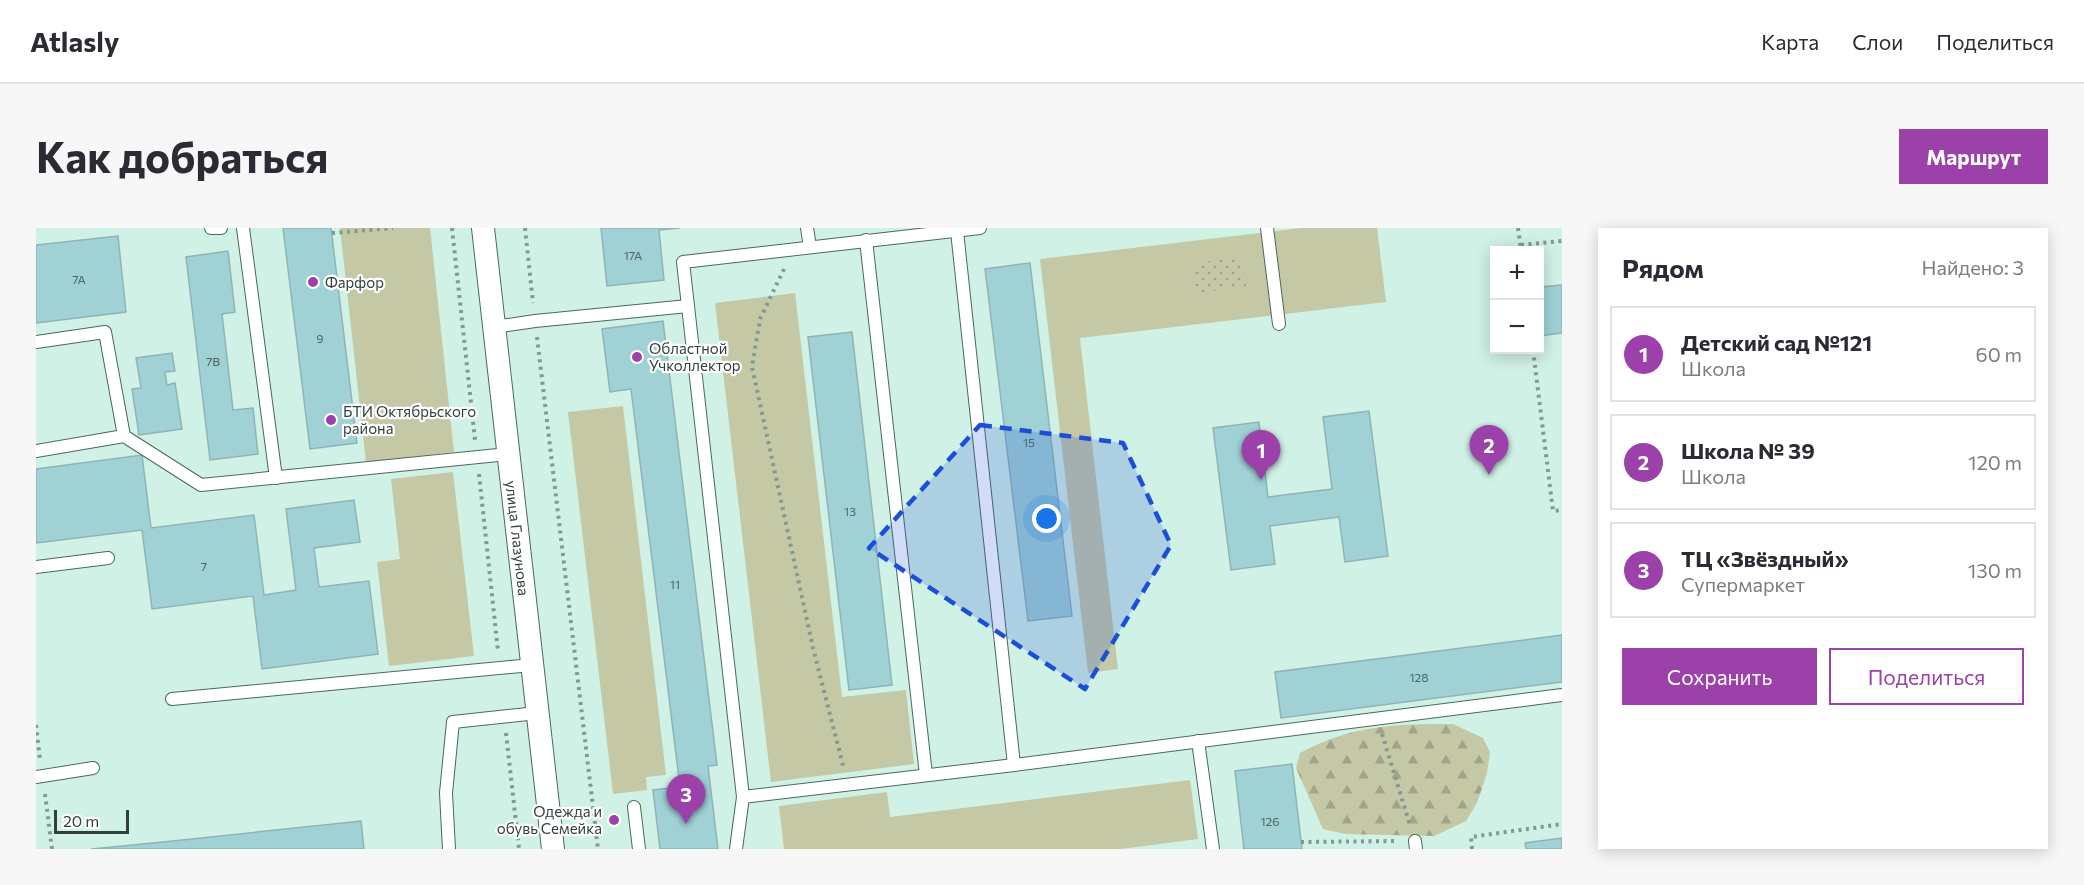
<!DOCTYPE html>
<html lang="ru">
<head>
<meta charset="utf-8">
<style>
  body { margin:0; font-family:Commissioner,sans-serif; background:#f7f7f7; color:#2b2b33 }
  .controls { position:absolute; right:18px; top:18px; display:grid; overflow:hidden; border-radius:0px; box-shadow:0 3px 15px #0003 }
  .controls button { width:54px; height:54px; display:grid; place-items:center; padding:0; border:0; border-bottom:2px solid #e1e1e2; background:#fff; color:#2b2b33; font:30px sans-serif }
  .scale { position:absolute; left:18px; bottom:15px; width:75px; box-sizing:border-box; padding-left:6px; border:3px solid #32403b; border-top:0; font-size:16px; line-height:21px; white-space:nowrap; color:#32403b; -webkit-text-stroke:4px #fff; paint-order:stroke }
  .you { position:absolute; left:1011px; top:291px; width:21px; height:21px; margin:-15px; border:4px solid #fff; border-radius:50%; background:#1a73e8; box-shadow:0 0 0 9px #1a73e833 }
  .badge { display:grid; place-items:center; width:39px; height:39px; border-radius:50%; background:#9c40aa; color:#fff; font-size:20px; font-weight:700 }
  .pin { position:absolute; translate:-50% -50px; filter:drop-shadow(0 2px 3px #0008) }
  .pin::after { content:''; position:absolute; top:32px; width:21px; height:18px; background:inherit; clip-path:polygon(0 0,100% 0,50% 100%) }
  .list { margin:0; padding:0; list-style:none }
  h2 { display:flex; justify-content:space-between; align-items:center; height:78px; margin:0; padding:0 24px; font-size:26px }
  h2 small { font-size:20px; font-weight:400; color:#7c7c81 }
  .list li { display:grid; grid-template-columns:39px 1fr auto; gap:18px; align-items:center; box-sizing:border-box; height:96px; margin:0 12px 12px; padding:0 12px; border:2px solid #e1e1e2; border-radius:0px }
  .list b { display:block; font-size:22px; white-space:nowrap }
  .list p { margin:0; font-size:20px; white-space:nowrap; color:#7c7c81 }
  .list em { font-size:20px; font-style:normal; color:#7c7c81 }
  .actions { display:flex; gap:12px; padding:18px 24px }
  .actions a { flex:1; padding:14px 0; border:2px solid #9c40aa; border-radius:0px; text-align:center; font-size:21px; color:#9c40aa }
  .actions .main { background:#9c40aa; color:#fff }
  .map { position:relative; flex:none; width:1526px; height:621px; overflow:hidden; border-radius:0px }
  header { display:flex; align-items:center; gap:36px; box-sizing:border-box; height:84px; padding:0 30px; background:#fff; border-bottom:2px solid #e1e1e2 }
  header strong { font-size:28px }
  nav { display:flex; gap:33px; margin-inline-start:auto; font-size:21px }
  .intro { display:flex; align-items:center; justify-content:space-between; box-sizing:border-box; height:144px; padding:0 36px }
  h1 { margin:0; font-size:42px }
  .button { padding:15px 27px; border-radius:0px; background:#9c40aa; color:#fff; font-size:21px; font-weight:700 }
  main { display:flex; gap:36px; padding:0 36px }
  aside { flex:1; background:#fff; border-radius:0px; box-shadow:0 3px 15px #0003 }
  .map>svg:first-child { display:block }
  .green { fill:#c5c8a5 }
  .forest { fill:url(#forest-firs) }
  .park { fill:url(#park-dots) }
  .building { fill:#9fd1d5; stroke:#90b3b6; stroke-width:1.5 }
  .lines { fill:none; stroke-linecap:round; stroke-linejoin:round }
  .lane-casing { stroke:#4a685e; stroke-width:14 }
  .street-casing { stroke:#4a685e; stroke-width:24 }
  .path { stroke:#829991; stroke-width:4; stroke-dasharray:3 4.5; stroke-linecap:butt }
  .lane { stroke:#fff; stroke-width:12 }
  .street { stroke:#fff; stroke-width:22 }
  .marked { fill:#1d4ed8; fill-opacity:0.2; stroke:#1d4ed8; stroke-width:4.5; stroke-dasharray:12 8; stroke-linejoin:round }
  .poi-dot { fill:#9c40aa; stroke:#fff; stroke-width:2 }
  .labels { text-anchor:middle; dominant-baseline:central; stroke-width:4.5; stroke-linejoin:round; paint-order:stroke }
  .number-label { font-size:12px; fill:#4d6462 }
  .poi-label { font-size:15px; fill:#32403b; stroke:#fff; text-anchor:start }
  .street-label { font-size:15px; fill:#32403b; stroke:#fff }
</style>
</head>
<body>
<header>
<strong>Atlasly</strong>
<nav><a>Карта</a><a>Слои</a><a>Поделиться</a></nav>
</header>
<div class="intro"><h1>Как добраться</h1><a class="button">Маршрут</a></div>
<main>
<div class="map">
<svg width="1526" height="621" viewBox="0 0 1526 621">
  <defs>
    <pattern id="forest-firs" width="22" height="20" patternUnits="userSpaceOnUse" patternTransform="scale(1.5)"><rect width="22" height="20" fill="#c5c8a5"/><path d="M5 1l3.5 6h-7zM16 11l3.5 6h-7z" fill="#a1a488"/></pattern>
    <pattern id="park-dots" width="8" height="8" patternUnits="userSpaceOnUse" patternTransform="scale(1.5)"><rect width="8" height="8" fill="#c5c8a5"/><path d="M2 2h.1M6 6h.1" fill="none" stroke="#a1a488" stroke-width="1.8" stroke-linecap="round"/></pattern>
  </defs>
  <rect width="100%" height="100%" fill="#d0f1e5"/>
  <g class="green">
    <polygon points="304,0 394,0 418,224 330,234"/>
    <polygon points="1265,0 1341,0 1350,74 1044,110 1082,441 1052,445 1004,31"/>
    <polygon points="759,65 806,469 870,462 878,536 735,554 679,75"/>
    <polygon points="587,178 630,547 610,549 611,562 577,566 532,184"/>
    <polygon points="417,244 438,428 353,438 341,334 364,331 355,251"/>
    <polygon points="1154,552 1162,611 1085,621 748,621 743,578 851,564 854,589"/>
  </g>
  <path class="forest" d="M1417 496 1447 510 1454 524 1451 545 1441 575 1430 593 1398 608 1309 606 1287 601 1260 540 1264 525C1315 497 1359 496 1417 496Z"/>
  <polygon class="park" points="1206,29 1210,59 1161,65 1157,35"/>
  <g class="building">
    <polygon points="247,0 295,0 321,215 274,221"/>
    <polygon points="565,0 644,0 623,2 628,52 571,58"/>
    <polygon points="82,8 90,84 0,95 0,17"/>
    <polygon points="192,23 199,84 186,86 197,182 217,180 222,226 174,232 150,29"/>
    <polygon points="994,35 1036,388 992,393 949,41"/>
    <polygon points="1526,57 1526,105 1504,108 1504,59"/>
    <polygon points="627,93 681,537 672,538 682,621 624,621 617,562 644,559 595,161 574,164 566,101"/>
    <polygon points="816,104 856,457 813,462 772,109"/>
    <polygon points="136,125 139,143 129,144 131,157 139,155 146,201 103,207 96,161 105,160 100,130"/>
    <polygon points="1333,183 1352,328 1309,334 1303,289 1234,298 1239,336 1195,342 1177,200 1223,194 1232,269 1296,261 1287,189"/>
    <polygon points="106,227 115,300 218,287 228,367 260,362 250,281 318,272 324,314 278,320 283,359 333,353 342,426 226,441 217,368 116,381 106,302 0,315 0,241"/>
    <polygon points="1526,407 1526,454 1245,490 1239,444"/>
    <polygon points="1256,536 1266,621 1208,621 1199,543"/>
    <polygon points="325,593 328,621 55,621 127,614"/>
    <polygon points="1526,610 1526,621 1490,621 1489,615"/>
  </g>
  <g class="lines">
    <g class="lane-casing">
      <g id="lane">
        <polyline points="175,0 185,0"/>
        <polyline points="207,0 240,250"/>
        <polyline points="771,0 774,19"/>
        <polyline points="1231,0 1243,96"/>
        <polyline points="921,3 978,537"/>
        <polyline points="830,12 890,547"/>
        <polyline points="652,78 707,569"/>
        <polyline points="458,99 499,93 652,78 647,34 944,0"/>
        <polyline points="0,114 69,104 88,208"/>
        <polyline points="0,223 88,208 165,257 472,226"/>
        <polyline points="0,339 72,330"/>
        <polyline points="136,471 496,437"/>
        <polyline points="1162,513 1177,621"/>
        <polyline points="0,549 57,540"/>
        <polyline points="598,579 603,621"/>
        <polyline points="1379,613 1380,621"/>
        <polyline points="413,621 410,565 417,494 501,485"/>
        <polyline points="700,621 707,569 978,537 1526,467"/>
      </g>
    </g>
    <g class="street-casing">
      <g id="street">
        <path id="s1" d="M447 0 517 621"/>
      </g>
    </g>
    <g class="path">
      <polyline points="416,0 439,212"/>
      <polyline points="489,0 497,75"/>
      <polyline points="1482,0 1485,22"/>
      <polyline points="296,5 357,0"/>
      <polyline points="1485,17 1526,13"/>
      <polyline points="748,41 724,91 716,139 777,420 808,541"/>
      <polyline points="501,109 562,621"/>
      <polyline points="1497,122 1517,283 1526,282"/>
      <polyline points="443,246 462,423"/>
      <polyline points="0,497 4,532"/>
      <polyline points="470,505 483,621"/>
      <polyline points="1346,506 1374,597"/>
      <polyline points="9,566 16,621"/>
      <polyline points="1265,614 1362,613"/>
      <polyline points="1207,621 1208,621"/>
      <polyline points="1436,621 1435,609 1526,596"/>
    </g>
    <use href="#lane" class="lane"/>
    <use href="#street" class="street"/>
  </g>
  <path class="marked" d="M944 197 1087 215 1135 317 1049 461 833 320Z"/>
  <g class="poi-dot">
    <circle cx="277" cy="54" r="6"/>
    <circle cx="601" cy="129" r="6"/>
    <circle cx="295" cy="192" r="6"/>
    <circle cx="578" cy="592" r="6"/>
  </g>
  <g class="labels">
    <g class="number-label">
      <text x="597" y="27">17А</text>
      <text x="43" y="51">7А</text>
      <text x="284" y="110">9</text>
      <text x="177" y="133">7В</text>
      <text x="993" y="214">15</text>
      <text x="814" y="283">13</text>
      <text x="168" y="338">7</text>
      <text x="639" y="356">11</text>
      <text x="1383" y="449">128</text>
      <text x="1234" y="593">126</text>
    </g>
    <g class="poi-label">
      <text x="289" y="54">Фарфор</text>
      <text x="613" y="120">Областной<tspan x="613" dy="17">Учколлектор</tspan></text>
      <text x="307" y="183">БТИ Октябрьского<tspan x="307" dy="17">района</tspan></text>
      <text x="566" y="583" text-anchor="end">Одежда и<tspan x="566" dy="17">обувь Семейка</tspan></text>
    </g>
    <g class="street-label">
      <text stroke="none"><textPath href="#s1" startOffset="312">улица Глазунова</textPath></text>
    </g>
  </g>
</svg>
<div class="controls">
<button>+</button>
<button>−</button>
</div>
<div class="scale">20 m</div>
<div class="you"></div>
<div class="pin badge" style="left:1225px;top:252px">1</div>
<div class="pin badge" style="left:1453px;top:247px">2</div>
<div class="pin badge" style="left:650px;top:596px">3</div>
</div>
<aside>
<h2>Рядом<small>Найдено: 3</small></h2>
<ul class="list">
<li><span class="badge">1</span><div><b>Детский сад №121</b><p>Школа</p></div><em>60 m</em></li>
<li><span class="badge">2</span><div><b>Школа № 39</b><p>Школа</p></div><em>120 m</em></li>
<li><span class="badge">3</span><div><b>ТЦ «Звёздный»</b><p>Супермаркет</p></div><em>130 m</em></li>
</ul>
<div class="actions"><a class="main">Сохранить</a><a>Поделиться</a></div>
</aside>
</main>
</body>
</html>
